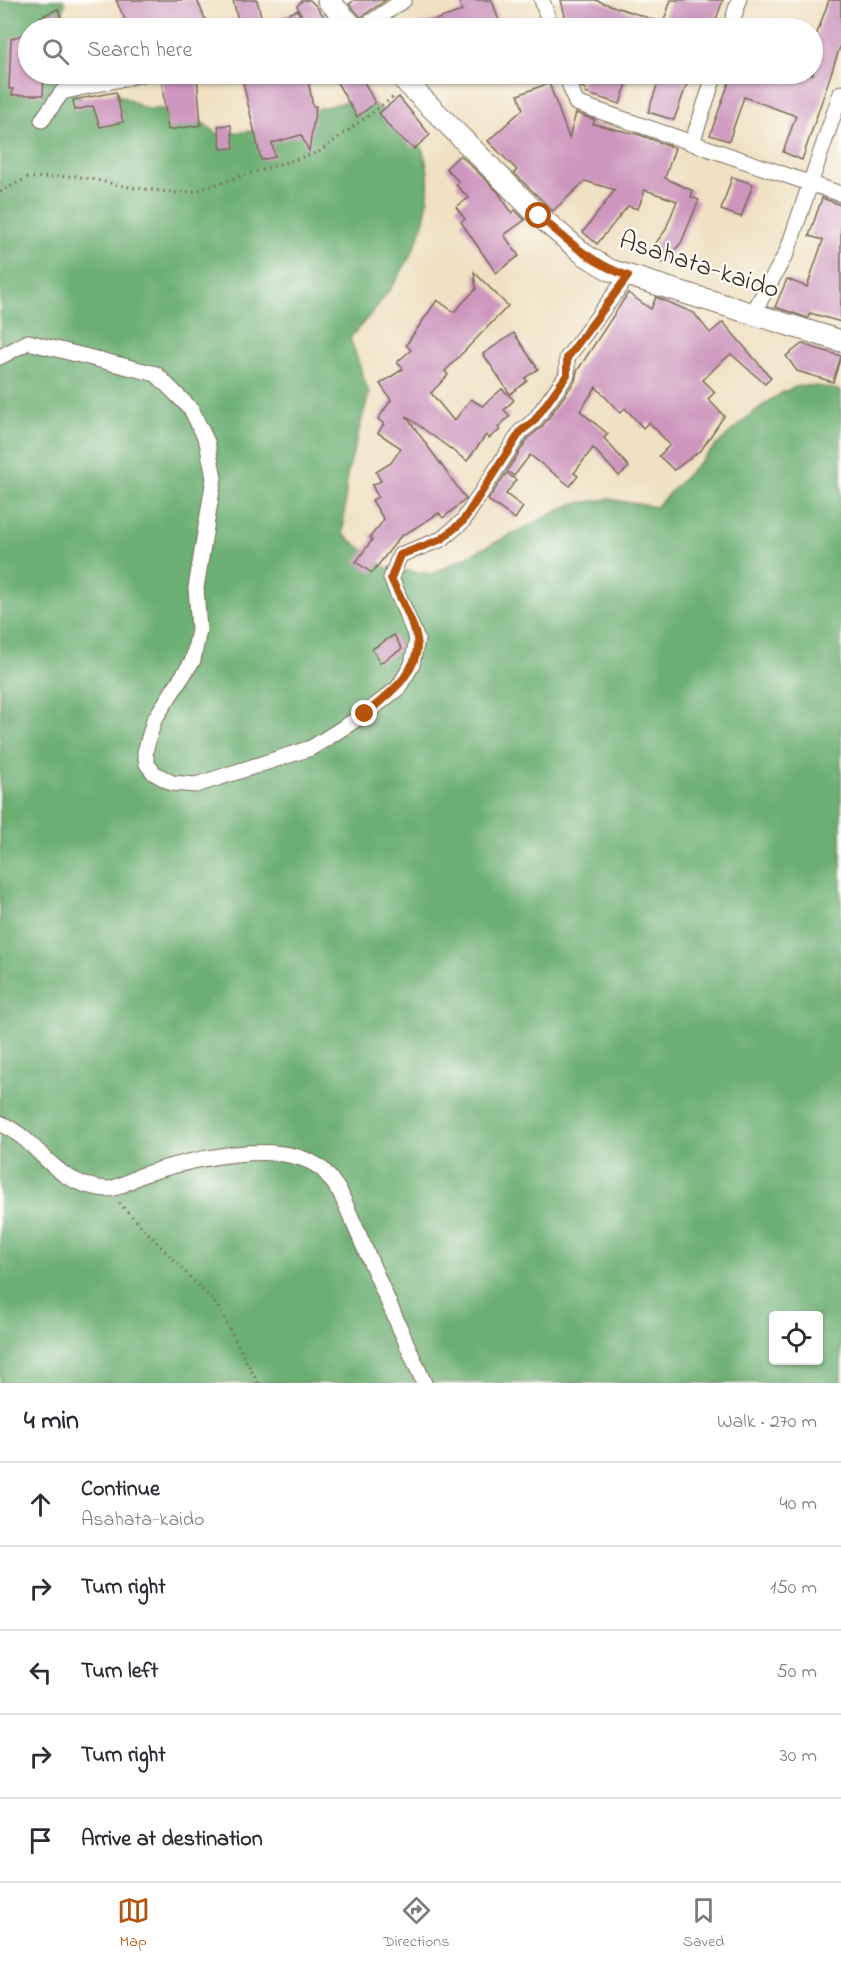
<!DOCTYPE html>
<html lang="en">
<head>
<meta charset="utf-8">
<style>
  body { margin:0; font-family:"Indie Flower",sans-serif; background:#f7f7f7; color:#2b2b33 }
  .controls { position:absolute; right:18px; bottom:18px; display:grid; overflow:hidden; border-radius:6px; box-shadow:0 2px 4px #0004 }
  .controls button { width:54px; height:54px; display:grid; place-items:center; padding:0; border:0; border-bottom:2px solid #e1e1e2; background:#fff; color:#2b2b33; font:30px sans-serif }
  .stop { position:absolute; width:18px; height:18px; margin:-14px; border:4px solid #b45309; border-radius:50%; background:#fff }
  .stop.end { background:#b45309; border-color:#fff; box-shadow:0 2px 6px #0008 }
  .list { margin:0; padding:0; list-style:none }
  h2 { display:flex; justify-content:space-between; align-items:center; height:78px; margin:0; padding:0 24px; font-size:26px }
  h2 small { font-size:20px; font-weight:400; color:#7c7c81 }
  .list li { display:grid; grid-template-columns:39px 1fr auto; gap:18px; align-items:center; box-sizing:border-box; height:84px; padding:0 24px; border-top:2px solid #e1e1e2 }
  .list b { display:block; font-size:22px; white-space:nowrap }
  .list p { margin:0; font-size:20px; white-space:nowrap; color:#7c7c81 }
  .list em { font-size:20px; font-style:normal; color:#7c7c81 }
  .icon { flex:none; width:33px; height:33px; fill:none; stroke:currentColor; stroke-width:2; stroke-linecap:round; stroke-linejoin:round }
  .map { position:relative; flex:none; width:841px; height:1383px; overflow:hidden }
  .search { position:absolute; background:#fff; box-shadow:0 2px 4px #0004; left:18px; right:18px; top:18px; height:66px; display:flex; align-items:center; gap:15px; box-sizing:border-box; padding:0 21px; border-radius:33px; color:#7c7c81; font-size:22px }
  .sheet { height:498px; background:#fff }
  nav { display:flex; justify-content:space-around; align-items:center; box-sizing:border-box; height:84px; border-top:2px solid #e1e1e2; background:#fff; font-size:16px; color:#7c7c81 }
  nav a { display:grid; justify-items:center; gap:3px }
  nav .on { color:#b45309 }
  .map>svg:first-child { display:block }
  .forest { fill:#6caf72; stroke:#546c48; stroke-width:1.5; fill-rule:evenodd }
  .building { fill:#cd96be }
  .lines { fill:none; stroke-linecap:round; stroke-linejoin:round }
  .street-casing { stroke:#7a6a58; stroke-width:17 }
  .secondary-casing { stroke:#7a6a58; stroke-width:23 }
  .path { stroke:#7a6a58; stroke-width:3; stroke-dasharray:1.5 4.5; stroke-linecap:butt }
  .street { stroke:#fff; stroke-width:15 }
  .secondary { stroke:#fff; stroke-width:21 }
  .route { stroke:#b45309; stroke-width:8 }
  .labels { text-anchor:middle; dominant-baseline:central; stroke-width:4.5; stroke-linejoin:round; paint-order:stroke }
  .street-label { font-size:27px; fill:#3b2a1e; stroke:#fdfcf7 }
</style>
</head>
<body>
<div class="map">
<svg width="841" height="1383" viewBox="0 0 841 1383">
  <rect width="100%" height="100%" fill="#fdfcf7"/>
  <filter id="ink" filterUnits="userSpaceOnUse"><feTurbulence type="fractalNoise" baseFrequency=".0167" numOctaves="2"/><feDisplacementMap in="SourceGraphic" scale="12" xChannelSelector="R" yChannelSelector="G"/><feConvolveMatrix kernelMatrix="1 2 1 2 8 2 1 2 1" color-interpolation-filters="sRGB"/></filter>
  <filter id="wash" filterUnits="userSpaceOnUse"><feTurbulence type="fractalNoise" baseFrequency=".008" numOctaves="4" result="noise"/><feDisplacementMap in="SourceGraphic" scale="24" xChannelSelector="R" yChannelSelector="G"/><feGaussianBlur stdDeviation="1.35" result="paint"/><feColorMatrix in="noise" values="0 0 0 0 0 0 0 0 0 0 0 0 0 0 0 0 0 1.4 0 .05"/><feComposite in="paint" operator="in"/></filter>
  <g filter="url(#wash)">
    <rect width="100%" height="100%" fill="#f0e1c3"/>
    <path class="forest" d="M0 0H64L65 6 55 28H28V74H53L85 101 117 94 146 109H184L218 134 264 130 321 108 362 98C376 107 393 114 405 124 419 135 426 157 428 173 433 241 392 290 350 338L369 393 347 475 343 534 386 568 432 574 572 504 608 499 656 507C685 477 761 393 800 386 813 384 828 388 841 391V1383H0ZM774 1316H818V1360H774Z"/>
    <g id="blocks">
      <g class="building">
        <polygon points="116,0 197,0 209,28 129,28"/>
        <polygon points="233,0 257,0 263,24 298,10 302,28 240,28"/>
        <polygon points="303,0 310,0 316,6 333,28 308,28 297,6"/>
        <polygon points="355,0 386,0 361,17 349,4"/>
        <polygon points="459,0 492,0 501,28 418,28 417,26 462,11"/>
        <polygon points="561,0 595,0 663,23 671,0 723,0 713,28 697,28 681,23 678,28 568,28"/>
        <polygon points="829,0 841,0 841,44 802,160 783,152 796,116 744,97 729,141 710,135 732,74 813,74 813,35 816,36"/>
        <polygon points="58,9 64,25 45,28 40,17"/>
        <polygon points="28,32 28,74 44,74 43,95 12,95 13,89 9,89 11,39"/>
        <polygon points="241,74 307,74 313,107 316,106 309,151 301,135 272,143 275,157 261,160"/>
        <polygon points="332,74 360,74 375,103 357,117"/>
        <polygon points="586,74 630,74 620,104 585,93 586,89 581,87"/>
        <polygon points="661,74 688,81 674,120 648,112"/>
        <polygon points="197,75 201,125 168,130 161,78"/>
        <polygon points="549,83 569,138 576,113 595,120 593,124 640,135 675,148 665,178 693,191 691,197 699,200 681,243 663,263 649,252 665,231 677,201 645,190 638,209 628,206 597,244 583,232 615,190 585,181 553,211 514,173 517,170 488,141 523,109 518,95"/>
        <polygon points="116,92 123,122 100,127 93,106 75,110 73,100"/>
        <polygon points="399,97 430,135 414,149 391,129 379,113"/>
        <polygon points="231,125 234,148 221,149 218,126"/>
        <polygon points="460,155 498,192 512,213 515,210 525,220 504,235 519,256 496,273 461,222 465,219 456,207 469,198 456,185 459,182 446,168"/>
        <polygon points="732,177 753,184 741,217 721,210"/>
        <polygon points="822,198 841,205 841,322 810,313 808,318 775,307 787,279 807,287 823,240 809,236"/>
        <polygon points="474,272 508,306 445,371 448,375 431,393 454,421 471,399 482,406 502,389 514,400 504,410 510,416 498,427 500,430 489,438 486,435 467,461 406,416 466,499 443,518 439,513 400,537 372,573 356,562 372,540 370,537 384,520 372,500 378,497 372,485 381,481 376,472 391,463 401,448 378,433 384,424 378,419 391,400 380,384 403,369 397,362 411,350 406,345 437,300 454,312 476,289"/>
        <polygon points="628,293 651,309 656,297 694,313 710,333 723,322 771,378 765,384 731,354 717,366 703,380 715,392 708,399 724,416 702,449 674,470 659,456 670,445 649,422 643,428 625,408 620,413 596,387 580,411 608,434 604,438 629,467 619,476 593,448 574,473 578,476 570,486 530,455 514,476 507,471 528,438 542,427 575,381 577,371"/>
        <polygon points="514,333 538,369 525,378 527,381 510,394 483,354"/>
        <polygon points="802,344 841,356 833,382 797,371 786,356"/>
        <polygon points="506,473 516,480 506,494 523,507 515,519 488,500"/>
        <polygon points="394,635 402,649 380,663 372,649"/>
      </g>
    </g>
  </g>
  <g filter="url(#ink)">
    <use href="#blocks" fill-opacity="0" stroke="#7a6a58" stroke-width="1.5"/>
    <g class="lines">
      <g class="street-casing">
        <g id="street">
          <polyline points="542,0 551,28"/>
          <polyline points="362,28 404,0"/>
          <polyline points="730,28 739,0"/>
          <polyline points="566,74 576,103 841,194"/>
          <polyline points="42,120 62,92 143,74"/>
          <polyline points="692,143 715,74"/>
          <polyline points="753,313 787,252 841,93"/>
          <polyline points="0,357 28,342 156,374 191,409 207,442 214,478 196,588 199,630 193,660 154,720 145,752 147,764 154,773 172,783 196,785 311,748 365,714 398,688 412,665 417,639 391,578 400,555 442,539 463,521 521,431 534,421 567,375 567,358 628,276"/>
          <path d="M0 1123C43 1143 51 1184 106 1189 118 1190 133 1178 145 1174 189 1160 283 1136 323 1170 329 1176 335 1185 340 1192L424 1383"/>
        </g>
      </g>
      <g class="secondary-casing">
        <g id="secondary">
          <polyline points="328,0 354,28"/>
          <polyline points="398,74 539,216 585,255 610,270 841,341"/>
        </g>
      </g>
      <g class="path">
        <polyline points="0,192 27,178 76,176 129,187 177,193 195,191 319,152 396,95"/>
        <polyline points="119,1203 217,1305 258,1383"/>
      </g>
      <use href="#street" class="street"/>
      <use href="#secondary" class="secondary"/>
    </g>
  </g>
  <g class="lines" filter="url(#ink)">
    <path class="route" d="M365 714C387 696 421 671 417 639 415 625 397 592 391 578L400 555 442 539 463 521 521 431 534 421 567 375V358L628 276C592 264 567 240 539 216"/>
  </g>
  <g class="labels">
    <g class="street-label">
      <text transform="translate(699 266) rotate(18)">Asahata-kaido</text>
    </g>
  </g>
</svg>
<div class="controls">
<button><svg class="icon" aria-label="locate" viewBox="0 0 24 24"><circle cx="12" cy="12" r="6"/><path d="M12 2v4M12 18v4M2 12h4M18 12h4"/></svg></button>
</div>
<div class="stop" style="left:539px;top:216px"></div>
<div class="stop end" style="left:365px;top:714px"></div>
<div class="search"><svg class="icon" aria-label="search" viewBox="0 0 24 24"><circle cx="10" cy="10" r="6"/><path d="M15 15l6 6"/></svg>Search here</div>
</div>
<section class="sheet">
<h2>4 min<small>Walk · 270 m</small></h2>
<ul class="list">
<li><svg class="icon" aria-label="ahead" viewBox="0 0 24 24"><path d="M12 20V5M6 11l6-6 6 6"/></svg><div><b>Continue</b><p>Asahata-kaido</p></div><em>40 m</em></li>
<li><svg class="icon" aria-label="right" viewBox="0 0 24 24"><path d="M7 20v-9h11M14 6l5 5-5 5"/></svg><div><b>Turn right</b></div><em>150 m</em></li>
<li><svg class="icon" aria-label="left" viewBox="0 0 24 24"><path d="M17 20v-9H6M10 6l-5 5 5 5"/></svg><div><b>Turn left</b></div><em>50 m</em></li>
<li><svg class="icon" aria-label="right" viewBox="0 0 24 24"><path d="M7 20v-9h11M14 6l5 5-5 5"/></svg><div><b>Turn right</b></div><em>30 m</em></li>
<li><svg class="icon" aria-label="arrive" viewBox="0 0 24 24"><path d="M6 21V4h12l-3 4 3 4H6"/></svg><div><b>Arrive at destination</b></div></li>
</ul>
</section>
<nav>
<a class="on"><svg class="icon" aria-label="map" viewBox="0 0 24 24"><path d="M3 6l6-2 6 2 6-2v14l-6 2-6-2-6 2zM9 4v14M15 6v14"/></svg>Map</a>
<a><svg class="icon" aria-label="directions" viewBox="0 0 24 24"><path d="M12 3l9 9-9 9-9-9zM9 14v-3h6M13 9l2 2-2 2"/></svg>Directions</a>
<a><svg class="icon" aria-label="saved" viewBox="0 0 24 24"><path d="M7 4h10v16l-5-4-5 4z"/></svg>Saved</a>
</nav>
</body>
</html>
